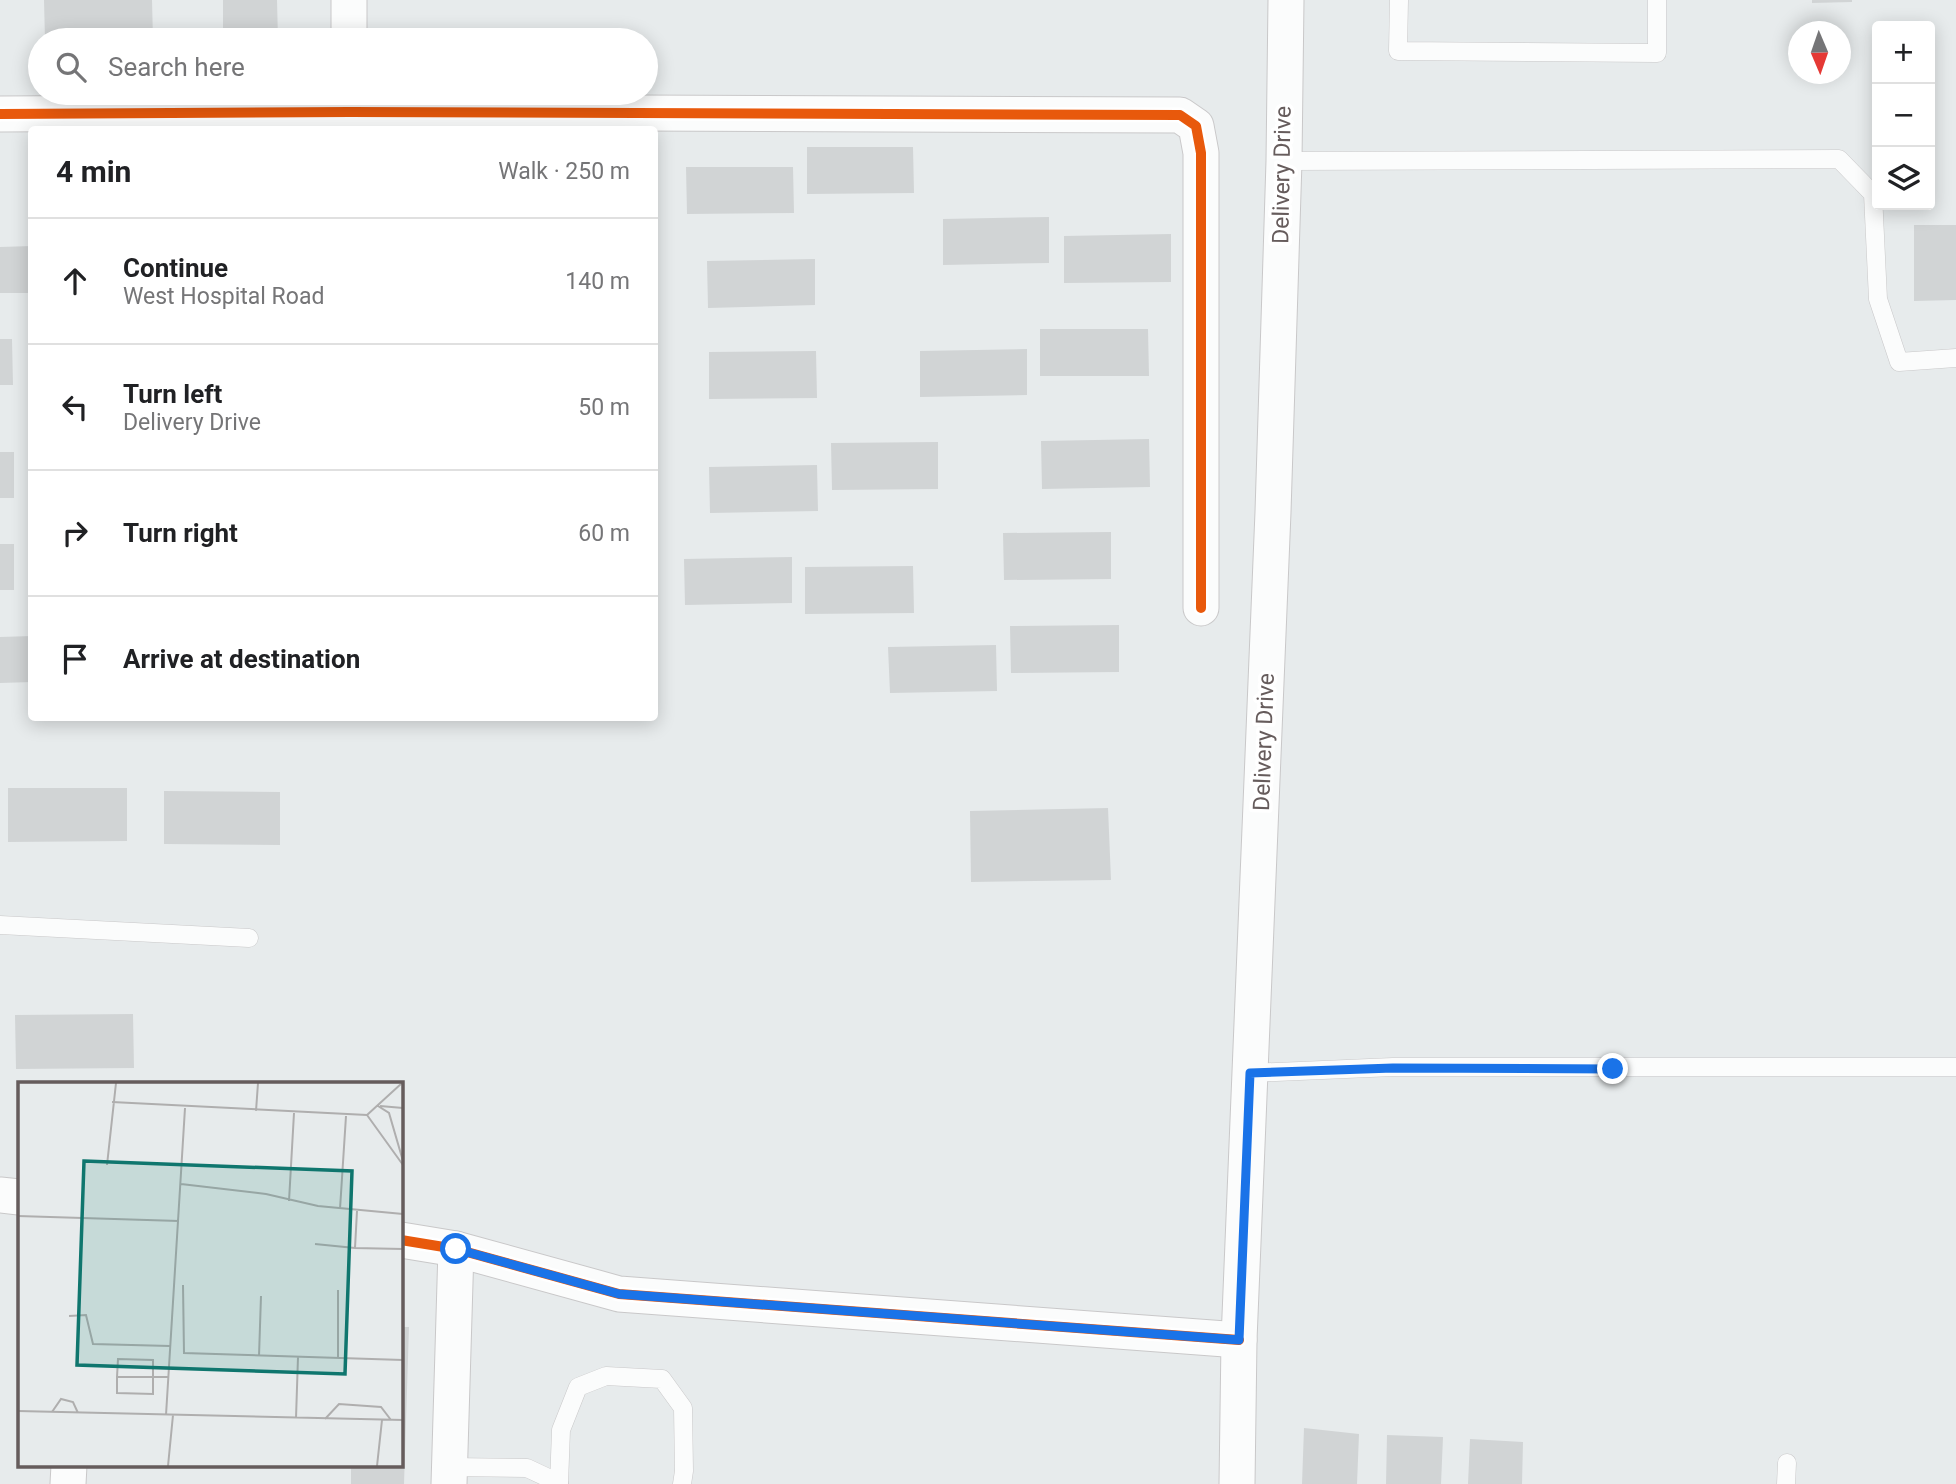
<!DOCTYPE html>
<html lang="en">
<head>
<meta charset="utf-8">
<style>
  body { margin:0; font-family:Roboto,sans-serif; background:#f6f6f6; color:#202124 }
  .controls { position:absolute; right:21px; top:21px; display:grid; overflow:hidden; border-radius:7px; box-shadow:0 4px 18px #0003 }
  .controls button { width:63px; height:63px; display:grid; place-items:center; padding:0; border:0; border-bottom:2px solid #e0e0e0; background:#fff; color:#202124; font:35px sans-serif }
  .compass { position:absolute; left:1788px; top:21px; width:63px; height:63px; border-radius:50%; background:#fff; box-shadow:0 4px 18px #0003; rotate:178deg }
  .stop { position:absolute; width:21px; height:21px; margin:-16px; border:5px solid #1a73e8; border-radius:50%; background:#fff }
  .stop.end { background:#1a73e8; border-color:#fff; box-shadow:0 2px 7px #0008 }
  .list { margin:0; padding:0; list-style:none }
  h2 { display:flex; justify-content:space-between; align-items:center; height:91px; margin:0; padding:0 28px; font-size:30px }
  h2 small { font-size:23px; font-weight:400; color:#757577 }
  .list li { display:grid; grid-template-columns:46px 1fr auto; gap:21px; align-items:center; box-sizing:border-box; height:126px; padding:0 28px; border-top:2px solid #e0e0e0 }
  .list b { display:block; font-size:26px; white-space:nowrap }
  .list p { margin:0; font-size:23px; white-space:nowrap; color:#757577 }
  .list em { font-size:23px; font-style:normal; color:#757577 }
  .icon { flex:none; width:38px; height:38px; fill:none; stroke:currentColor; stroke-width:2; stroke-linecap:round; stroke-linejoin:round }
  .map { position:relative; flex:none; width:1956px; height:1484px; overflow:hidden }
  .search { position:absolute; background:#fff; box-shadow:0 4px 18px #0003; left:28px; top:28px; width:630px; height:77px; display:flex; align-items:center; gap:18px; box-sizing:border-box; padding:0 24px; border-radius:38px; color:#757577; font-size:26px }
  .panel { position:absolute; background:#fff; box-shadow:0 4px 18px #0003; left:28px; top:126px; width:630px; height:595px; border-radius:7px }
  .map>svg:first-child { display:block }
  .building { fill:#d1d4d5 }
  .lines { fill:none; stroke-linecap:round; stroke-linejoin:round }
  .lane-casing { stroke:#c9c8c9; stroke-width:19 }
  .street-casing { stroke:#c9c8c9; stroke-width:37 }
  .lane { stroke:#fbfcfc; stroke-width:18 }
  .street { stroke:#fbfcfc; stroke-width:35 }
  .cycleway-casing { stroke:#fff; stroke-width:15 }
  .cycleway { stroke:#e8590c; stroke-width:10 }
  .route { stroke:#1a73e8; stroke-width:9 }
  .labels { text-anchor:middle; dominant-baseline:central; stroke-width:7; stroke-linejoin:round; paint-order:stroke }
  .street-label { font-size:23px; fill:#665c5c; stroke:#fff }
  .inset-road { fill:none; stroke:#afaeae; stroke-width:2 }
  .view { fill:#0f766e; fill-opacity:0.15; stroke:#0f766e; stroke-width:3.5 }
  .inset-edge { fill:none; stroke:#665c5c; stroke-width:3.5 }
</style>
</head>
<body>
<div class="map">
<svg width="1956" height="1484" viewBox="0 0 1956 1484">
  <rect width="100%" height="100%" fill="#e7ebec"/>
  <g class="building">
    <polygon points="44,0 152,0 153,40 45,40"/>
    <polygon points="223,0 277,0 278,40 223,40"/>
    <polygon points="1812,0 1852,0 1852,2 1812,3"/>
    <polygon points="807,147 913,147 914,193 807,194"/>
    <polygon points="686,167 793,167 794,213 687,214"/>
    <polygon points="1049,217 1049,263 943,265 943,219"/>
    <polygon points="1914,225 1956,225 1956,300 1914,301"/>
    <polygon points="1171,234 1171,282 1064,283 1064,236"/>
    <polygon points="32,246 32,293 0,293 0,247"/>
    <polygon points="815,259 815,305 708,308 707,261"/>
    <polygon points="1040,329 1148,329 1149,376 1040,376"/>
    <polygon points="0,339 12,339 13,385 0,385"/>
    <polygon points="1027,349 1027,395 920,397 920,351"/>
    <polygon points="816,351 817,398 709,399 709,352"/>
    <polygon points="1149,439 1150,487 1042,489 1041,441"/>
    <polygon points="938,442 938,489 832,490 831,443"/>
    <rect x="0" y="452" width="14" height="46"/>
    <polygon points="817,465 818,511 710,513 709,467"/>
    <polygon points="1111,532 1111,579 1004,580 1003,533"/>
    <rect x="0" y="544" width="14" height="46"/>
    <polygon points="792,557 792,603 685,605 684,559"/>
    <polygon points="913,566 914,613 805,614 805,567"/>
    <polygon points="1119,625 1119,672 1011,673 1010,626"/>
    <polygon points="32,636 32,682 0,683 0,637"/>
    <polygon points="996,645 997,691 890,693 888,647"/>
    <polygon points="8,788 127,788 127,841 8,842"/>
    <polygon points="164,791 280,792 280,845 164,844"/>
    <polygon points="1108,808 1111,880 971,882 970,811"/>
    <polygon points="133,1014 134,1068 16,1069 15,1015"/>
    <polygon points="401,1327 409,1327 404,1484 351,1484 351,1465 401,1465"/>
    <polygon points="1304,1428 1359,1434 1357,1484 1302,1484"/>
    <polygon points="1387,1435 1443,1437 1441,1484 1386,1484"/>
    <polygon points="1470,1439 1523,1442 1522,1484 1468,1484"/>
  </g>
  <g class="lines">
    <g class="lane-casing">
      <g id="lane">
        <polyline points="1399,0 1398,51 1657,53 1657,0"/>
        <polyline points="1284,161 1839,159 1873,194 1878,299 1899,362 1956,358"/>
        <polyline points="0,925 249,938"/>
        <polyline points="1250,1073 1393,1067 1956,1067"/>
        <polyline points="449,1467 527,1468 559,1483"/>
        <polyline points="559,1484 561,1430 578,1387 606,1376 662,1379 683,1408 684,1471 682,1484"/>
        <polyline points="1786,1484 1787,1463"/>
      </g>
    </g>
    <g class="street-casing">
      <g id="street">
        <polyline points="349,0 349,40"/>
        <polyline points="0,114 350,112 1180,115 1196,126 1201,153 1201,608"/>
        <polyline points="0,1195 19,1197"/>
        <polyline points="401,1240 456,1249 619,1294 1239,1340"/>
        <polyline points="68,1484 69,1465"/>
        <polyline points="449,1484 456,1249"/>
        <polyline points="1237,1484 1239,1340 1273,512 1284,161 1286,0"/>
      </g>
    </g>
    <use href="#lane" class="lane"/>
    <use href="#street" class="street"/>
    <g class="cycleway-casing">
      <g id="cycleway">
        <polyline points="0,114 350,112 1180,115 1196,126 1201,153 1201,608"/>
        <polyline points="401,1240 456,1249 619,1294 1239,1340"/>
      </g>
    </g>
    <use href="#cycleway" class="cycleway"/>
  </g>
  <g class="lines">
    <polyline class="route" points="456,1249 619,1294 1239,1340 1250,1073 1393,1068 1613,1069"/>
  </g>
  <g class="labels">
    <g class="street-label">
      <text transform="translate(1282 175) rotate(-89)">Delivery Drive</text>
      <text transform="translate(1264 742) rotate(-88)">Delivery Drive</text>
    </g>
  </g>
  <g transform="translate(18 1082)">
    <rect width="385" height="385" fill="#e7ebec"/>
    <path class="inset-road" d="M94 20 349 33M360 24 371 31 385 79M362 24 385 26M238 29 240 1M349 33 385 83M349 33 384 1M89 83 98 1M163 102 248 112 300 124 385 132M271 119 276 31M322 127 328 34M339 129 337 166 385 167M0 134 161 139M297 162 337 166M165 203 166 271 385 278M51 234 68 233 75 262 152 264M241 274 243 214M320 276V208M99 295H135V312L99 311V295L100 277 135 278V295H150M0 329 385 338M34 330 43 317 55 320 60 331M148 333 167 26M278 336 280 275M307 337 321 322 363 325 373 338M150 384 155 333M359 384 364 338"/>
    <path class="view" d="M66 79 334 89 327 292 59 283Z"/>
    <rect width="385" height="385" class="inset-edge"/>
  </g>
</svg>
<div class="controls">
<button>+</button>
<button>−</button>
<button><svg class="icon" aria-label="layers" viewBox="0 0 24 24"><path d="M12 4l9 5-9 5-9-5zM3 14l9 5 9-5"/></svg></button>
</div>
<svg class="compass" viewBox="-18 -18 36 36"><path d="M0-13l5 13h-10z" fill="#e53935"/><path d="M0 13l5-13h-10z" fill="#757577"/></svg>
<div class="stop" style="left:456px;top:1249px"></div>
<div class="stop end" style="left:1613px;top:1069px"></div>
<div class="search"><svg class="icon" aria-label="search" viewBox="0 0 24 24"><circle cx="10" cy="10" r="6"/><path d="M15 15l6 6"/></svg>Search here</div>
<section class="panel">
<h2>4 min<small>Walk · 250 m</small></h2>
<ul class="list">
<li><svg class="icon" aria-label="ahead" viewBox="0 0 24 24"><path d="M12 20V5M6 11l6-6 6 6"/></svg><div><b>Continue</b><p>West Hospital Road</p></div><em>140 m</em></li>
<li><svg class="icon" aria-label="left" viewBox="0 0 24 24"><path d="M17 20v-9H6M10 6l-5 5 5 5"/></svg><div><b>Turn left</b><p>Delivery Drive</p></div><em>50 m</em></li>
<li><svg class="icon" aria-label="right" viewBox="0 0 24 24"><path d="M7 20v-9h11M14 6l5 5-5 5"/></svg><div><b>Turn right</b></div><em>60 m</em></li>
<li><svg class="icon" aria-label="arrive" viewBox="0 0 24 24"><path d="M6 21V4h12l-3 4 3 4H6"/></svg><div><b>Arrive at destination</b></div></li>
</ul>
</section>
</div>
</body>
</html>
